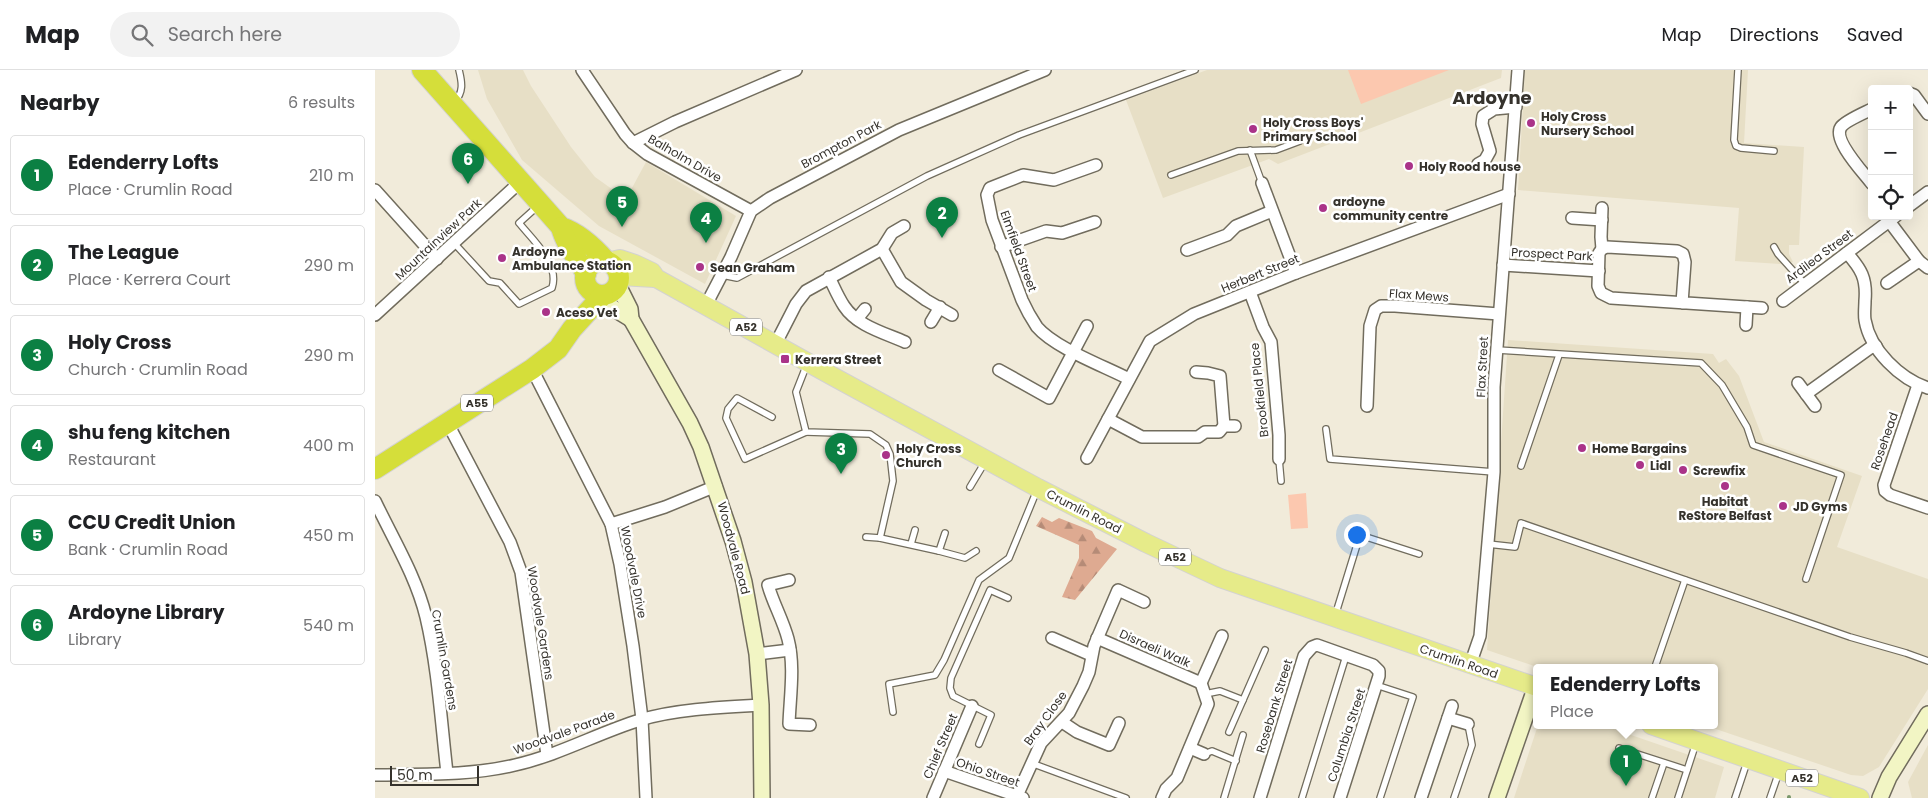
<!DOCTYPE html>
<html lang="en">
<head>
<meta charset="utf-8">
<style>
  body { margin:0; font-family:Poppins,sans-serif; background:#f2f2f2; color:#202124 }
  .controls { position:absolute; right:15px; top:15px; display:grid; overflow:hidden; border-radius:5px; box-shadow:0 5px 20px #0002 }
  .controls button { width:45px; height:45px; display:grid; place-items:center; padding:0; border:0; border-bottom:1px solid #e0e0e0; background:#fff; color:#202124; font:25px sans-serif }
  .scale { position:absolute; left:15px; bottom:12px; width:89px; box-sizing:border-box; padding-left:5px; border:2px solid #35322c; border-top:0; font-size:14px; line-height:18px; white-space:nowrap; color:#35322c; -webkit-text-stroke:4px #fff; paint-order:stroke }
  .you { position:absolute; left:981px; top:464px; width:18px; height:18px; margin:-12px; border:4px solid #fff; border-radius:50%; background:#1a73e8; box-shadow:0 0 0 8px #1a73e833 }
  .badge { display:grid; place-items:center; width:32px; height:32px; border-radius:50%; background:#0b8043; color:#fff; font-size:16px; font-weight:700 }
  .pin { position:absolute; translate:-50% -41px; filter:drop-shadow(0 1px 2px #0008) }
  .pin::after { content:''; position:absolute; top:26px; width:18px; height:15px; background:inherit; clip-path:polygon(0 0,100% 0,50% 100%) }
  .popup { position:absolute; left:1158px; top:594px; width:185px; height:65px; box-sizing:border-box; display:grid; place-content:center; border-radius:5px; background:#fff; filter:drop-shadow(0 1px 4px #0005); font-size:16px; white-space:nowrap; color:#757577 }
  .popup b { font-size:19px; color:#202124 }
  .popup::after { content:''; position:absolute; left:50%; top:100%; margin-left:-10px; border:10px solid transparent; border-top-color:#fff }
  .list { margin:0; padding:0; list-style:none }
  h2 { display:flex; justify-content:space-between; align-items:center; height:65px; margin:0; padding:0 20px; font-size:21px }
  h2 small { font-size:16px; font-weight:400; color:#757577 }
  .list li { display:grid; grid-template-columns:32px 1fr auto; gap:15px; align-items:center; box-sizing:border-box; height:80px; margin:0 10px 10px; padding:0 10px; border:1px solid #e0e0e0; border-radius:5px }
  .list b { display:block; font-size:19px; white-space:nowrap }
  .list p { margin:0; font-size:16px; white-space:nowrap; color:#757577 }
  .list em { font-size:16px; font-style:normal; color:#757577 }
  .icon { flex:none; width:28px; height:28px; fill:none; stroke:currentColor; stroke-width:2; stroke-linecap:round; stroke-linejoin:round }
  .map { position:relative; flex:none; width:1553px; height:728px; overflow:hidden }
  header { display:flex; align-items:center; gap:30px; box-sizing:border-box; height:70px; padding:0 25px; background:#fff; border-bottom:1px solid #e0e0e0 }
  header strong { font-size:24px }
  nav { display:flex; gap:28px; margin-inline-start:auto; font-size:18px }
  .search { width:350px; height:45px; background:#f2f2f2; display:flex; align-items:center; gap:12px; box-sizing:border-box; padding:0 18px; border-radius:28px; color:#757577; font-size:19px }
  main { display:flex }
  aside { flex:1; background:#fff }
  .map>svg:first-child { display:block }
  .built { fill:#e7dfc6 }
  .forest { fill:url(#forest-firs) }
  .pitch { fill:#fcc8af }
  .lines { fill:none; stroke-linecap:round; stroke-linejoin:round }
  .stream { stroke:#7a976b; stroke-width:4 }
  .lane-casing { stroke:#716c5d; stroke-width:8 }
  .street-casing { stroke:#716c5d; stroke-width:14 }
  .secondary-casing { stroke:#716c5d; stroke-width:18 }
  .primary-casing { stroke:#d3d2d1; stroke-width:20 }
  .highway-casing { stroke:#d3d2d1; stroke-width:22 }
  .lane { stroke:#fff; stroke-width:5.5 }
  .street { stroke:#fff; stroke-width:11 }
  .secondary { stroke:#f2f5c4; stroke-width:15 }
  .primary { stroke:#e6eb89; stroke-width:18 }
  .highway { stroke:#d5de3a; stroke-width:20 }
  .poi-dot { fill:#aa3389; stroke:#fff; stroke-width:2 }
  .labels { text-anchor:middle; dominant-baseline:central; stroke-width:5; stroke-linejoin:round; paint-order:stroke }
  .shield { fill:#fff; stroke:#72706b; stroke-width:1 }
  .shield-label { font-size:11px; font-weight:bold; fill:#35322c }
  .poi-label { font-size:12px; font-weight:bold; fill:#35322c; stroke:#fff; text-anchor:start }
  .street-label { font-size:12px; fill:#35322c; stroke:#fff }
  .district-label { font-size:18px; font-weight:bold; fill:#35322c; stroke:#fff }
</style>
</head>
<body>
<header>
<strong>Map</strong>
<div class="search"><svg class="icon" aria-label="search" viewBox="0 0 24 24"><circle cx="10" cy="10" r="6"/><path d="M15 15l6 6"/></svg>Search here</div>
<nav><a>Map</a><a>Directions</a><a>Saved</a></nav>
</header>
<main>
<aside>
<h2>Nearby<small>6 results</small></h2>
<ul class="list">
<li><span class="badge">1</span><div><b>Edenderry Lofts</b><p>Place · Crumlin Road</p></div><em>210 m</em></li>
<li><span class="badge">2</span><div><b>The League</b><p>Place · Kerrera Court</p></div><em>290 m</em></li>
<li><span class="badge">3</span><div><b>Holy Cross</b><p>Church · Crumlin Road</p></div><em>290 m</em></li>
<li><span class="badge">4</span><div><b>shu feng kitchen</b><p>Restaurant</p></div><em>400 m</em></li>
<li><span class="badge">5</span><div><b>CCU Credit Union</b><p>Bank · Crumlin Road</p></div><em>450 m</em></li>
<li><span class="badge">6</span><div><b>Ardoyne Library</b><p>Library</p></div><em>540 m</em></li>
</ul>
</aside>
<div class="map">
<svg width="1553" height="728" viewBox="0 0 1553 728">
  <defs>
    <pattern id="forest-firs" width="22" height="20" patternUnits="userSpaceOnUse" patternTransform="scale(1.25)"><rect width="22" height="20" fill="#deaa91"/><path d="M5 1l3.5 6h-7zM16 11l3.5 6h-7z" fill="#b58b77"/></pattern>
  </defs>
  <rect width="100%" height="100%" fill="#f1ebda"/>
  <g class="built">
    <polygon points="103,0 148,0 156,16 196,77 220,107 251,129 271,92 361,146 330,214 224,156 147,90 112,29"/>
    <polygon points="832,0 1127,0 1126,8 903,94 894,89 788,128 751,30"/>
    <polygon points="1150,0 1373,0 1369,73 1429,77 1424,175 1414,175 1414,184 1418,192 1405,194 1360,191 1364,138 1143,120"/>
    <polygon points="1133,270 1338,284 1344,293 1351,289 1364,306 1389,372 1487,406 1462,477 1553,509 1553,619 1504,697 1488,706 1476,705 1329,655 1340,655 1340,597 1162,597 1112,580"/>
    <polygon points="1163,655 1227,655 1349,697 1340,728 1139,728"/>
    <polygon points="1553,675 1553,728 1537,728 1533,712"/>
  </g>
  <polygon class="forest" points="667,447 677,452 684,448 717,461 721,468 742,479 700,530 687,527 704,488 704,475 661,456"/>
  <g class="pitch">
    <polygon points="973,0 1074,0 986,34"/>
    <polygon points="931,423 933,458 916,459 913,425"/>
  </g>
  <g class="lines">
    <polyline class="stream" points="1414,728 1414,727"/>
    <g class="lane-casing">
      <g id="lane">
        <polyline points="1363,0 1359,70 1361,76 1366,78 1399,81"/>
        <path d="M79 32C89 23 87 12 84 0"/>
        <polyline points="875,80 887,113"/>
        <polyline points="796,105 863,81 901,80 925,71"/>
        <path d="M79 173 114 211 125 213 144 234 177 218C185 194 158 170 144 153L164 135"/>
        <polyline points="1399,177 1403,184 1430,214"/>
        <polyline points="347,205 362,208 552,106 644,65 820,0"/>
        <polyline points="1122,280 1326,293 1347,315 1372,357 1378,375 1466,405 1431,509"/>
        <polyline points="432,294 421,322 431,362 495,364 511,375 515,384 518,411 505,468"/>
        <polyline points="397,347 362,328 353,339 351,348 370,389 431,362"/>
        <polyline points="951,359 955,389 1119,402"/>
        <polyline points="904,389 906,411"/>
        <polyline points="1146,396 1184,285"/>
        <polyline points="595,417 610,392"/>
        <polyline points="491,467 505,468 564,481 570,463"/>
        <polyline points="536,474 540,460"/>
        <polyline points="1113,474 1140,477 1146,453 1475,567 1531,583 1553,591"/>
        <polyline points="564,481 590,488 601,481"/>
        <polyline points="960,546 985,465 1044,484"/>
        <polyline points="1280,597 1310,510"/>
        <polyline points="1001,615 1038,627 1005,728"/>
        <polyline points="830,624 845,621 868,630"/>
        <polyline points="518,642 514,614 560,605 569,590 604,510 634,488 662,420"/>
        <polyline points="854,662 890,580"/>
        <polyline points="604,674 616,645 578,626 575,618 576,608 615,520 633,528"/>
        <polyline points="1244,678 1312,700"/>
        <polyline points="829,684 837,681 861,691"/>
        <polyline points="656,693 751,728"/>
        <polyline points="849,728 868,665"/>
        <polyline points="927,728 971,586"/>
        <polyline points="1079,728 1097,675 1093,654"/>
        <polyline points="1277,728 1289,693"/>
        <polyline points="1303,728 1321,673"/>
        <polyline points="1360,728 1372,692"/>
        <polyline points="1395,728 1404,702"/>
      </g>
    </g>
    <g class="street-casing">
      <g id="street">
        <polyline points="207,0 250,64 258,73 272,84 376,141"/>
        <polyline points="1534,23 1539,25 1553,44"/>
        <path d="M1497 39C1489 43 1470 51 1466 57 1457 70 1489 103 1497 114"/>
        <polyline points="258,73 300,52 421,0"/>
        <polyline points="1103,94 1110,90 1115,81 1107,54 1108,46 1119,39 1141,37"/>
        <path d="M721 95 679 110 648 105 615 118 612 125 617 150 647 230C651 239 656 248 662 257 680 278 729 296 754 309"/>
        <polyline points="887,113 921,203"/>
        <polyline points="0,120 62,189"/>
        <polyline points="1534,136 1553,122"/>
        <polyline points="1197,148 1227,150"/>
        <polyline points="1514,151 1544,191 1553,198"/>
        <polyline points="626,177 671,161 687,163 720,152"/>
        <polyline points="507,179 526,212 551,230 577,245"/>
        <polyline points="1227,179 1226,167 1227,138"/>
        <polyline points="812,180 852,165 861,156 897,141"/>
        <path d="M1472 183C1486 199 1492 208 1490 231 1490 237 1489 244 1490 250 1495 280 1525 309 1553 318"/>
        <polyline points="1128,195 1224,201"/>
        <path d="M454 207C459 217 463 227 469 236 482 256 510 263 530 272"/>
        <polyline points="1512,213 1544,191"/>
        <polyline points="875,222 888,257 896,272 904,365 904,389"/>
        <polyline points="1408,231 1521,146"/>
        <polyline points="1307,233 1310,192 1308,184 1302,181 1232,177 1227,179 1224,183 1223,216 1226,223 1236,228 1387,238"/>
        <polyline points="331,235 356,187 376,141 395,128 524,60 670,0"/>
        <polyline points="0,245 145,112"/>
        <polyline points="482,249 490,239"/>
        <polyline points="556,252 565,237"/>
        <polyline points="1371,255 1372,237"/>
        <polyline points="401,273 421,234 431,221 507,179 517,163 529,156"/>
        <polyline points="157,299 236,454 245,494 258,576 267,649 271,728"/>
        <polyline points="624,300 674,328 712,256"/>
        <polyline points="821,302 833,303 845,306 849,356"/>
        <polyline points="1423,313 1440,336"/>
        <polyline points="1543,315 1509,415 1510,421 1515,425 1553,438"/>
        <polyline points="1431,324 1495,278 1501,276"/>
        <polyline points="992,336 995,256 1000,240 1006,236 1020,236 1124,244"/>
        <polyline points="733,349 767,367 823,367 830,362 844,362 849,356 860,356"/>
        <polyline points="72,352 135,472 146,502 172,685"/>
        <polyline points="712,388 775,271 819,244 921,203 1134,124"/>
        <path d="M0 431C18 469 41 506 51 547 63 598 66 651 72 703"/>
        <polyline points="236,454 290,437 341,416"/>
        <path d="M414 510 393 515C398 533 408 550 413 569 420 596 415 626 414 654L435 655"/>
        <polyline points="677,568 716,585"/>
        <polyline points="722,568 826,613"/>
        <polyline points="382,584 415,580"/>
        <polyline points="1095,595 1105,566 1119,402 1119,317 1143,0"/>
        <polyline points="826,613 847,566"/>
        <polyline points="1073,648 1093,654"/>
        <polyline points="687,652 702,662 734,675 744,653"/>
        <polyline points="815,678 829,684"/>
        <polyline points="569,701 648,728"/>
        <path d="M0 705C47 704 94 706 140 695 184 685 223 663 265 650 300 639 350 637 386 635"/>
        <polyline points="558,728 597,636"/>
        <polyline points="641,728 666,673 694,643 708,616 714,602 719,576 743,520 769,532"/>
        <polyline points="787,728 791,719 802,708 833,634 826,613"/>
        <polyline points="885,728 929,586 937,577 942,575 998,595 1004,601 1004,606 965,728"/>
        <polyline points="1046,728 1077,636"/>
      </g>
    </g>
    <g class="secondary-casing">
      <g id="secondary">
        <polyline points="243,215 255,239 256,249 315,353 326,377 358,471 369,512 382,584 386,635 387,728"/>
        <polyline points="229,225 233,235 256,249"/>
        <polyline points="1122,728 1161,616"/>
        <polyline points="1505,728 1514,707 1553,644"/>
      </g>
    </g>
    <g class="primary-casing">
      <g id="primary">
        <polyline points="232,192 245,189 260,194 277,202 281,208 459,307 663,418 771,473 845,508 1162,617"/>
        <polyline points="244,206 280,208"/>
        <polyline points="1276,655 1485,728"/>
      </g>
    </g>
    <g class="highway-casing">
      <g id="highway">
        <path d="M47 0 186 157C204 163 220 178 232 192"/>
        <path d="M186 157C190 174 203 189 211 204"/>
        <circle cx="227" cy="208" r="17"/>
        <polyline points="0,399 157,299 183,279 197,259 228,225"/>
      </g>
    </g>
    <use href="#lane" class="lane"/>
    <use href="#street" class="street"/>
    <use href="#secondary" class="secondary"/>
    <use href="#primary" class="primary"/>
    <use href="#highway" class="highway"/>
  </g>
  <g class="poi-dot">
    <circle cx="1156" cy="53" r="5"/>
    <circle cx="878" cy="59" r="5"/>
    <circle cx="1034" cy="96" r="5"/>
    <circle cx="948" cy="138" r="5"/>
    <circle cx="127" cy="188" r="5"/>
    <circle cx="325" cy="197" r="5"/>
    <circle cx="171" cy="242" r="5"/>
    <rect x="405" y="284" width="10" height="10" rx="2.5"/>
    <circle cx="1207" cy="378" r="5"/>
    <circle cx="511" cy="385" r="5"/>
    <circle cx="1265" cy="395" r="5"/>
    <circle cx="1308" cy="400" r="5"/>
    <circle cx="1350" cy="416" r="5"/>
    <circle cx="1408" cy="436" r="5"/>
  </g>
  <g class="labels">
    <g class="shield">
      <rect x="355" y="248.5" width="32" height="17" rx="4"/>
      <rect x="86" y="324.5" width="32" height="17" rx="4"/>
      <rect x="784" y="478.5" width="32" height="17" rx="4"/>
      <rect x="1411" y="699.5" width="32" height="17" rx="4"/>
    </g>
    <g class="shield-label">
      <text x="371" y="257">A52</text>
      <text x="102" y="333">A55</text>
      <text x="800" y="487">A52</text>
      <text x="1427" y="708">A52</text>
    </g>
    <g class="poi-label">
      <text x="1166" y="46">Holy Cross<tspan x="1166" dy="14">Nursery School</tspan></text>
      <text x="888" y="52">Holy Cross Boys'<tspan x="888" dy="14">Primary School</tspan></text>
      <text x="1044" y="96">Holy Rood house</text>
      <text x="958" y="131">ardoyne<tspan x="958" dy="14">community centre</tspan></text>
      <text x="137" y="181">Ardoyne<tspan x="137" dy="14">Ambulance Station</tspan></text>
      <text x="335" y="197">Sean Graham</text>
      <text x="181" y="242">Aceso Vet</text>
      <text x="420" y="289">Kerrera Street</text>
      <text x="521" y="378">Holy Cross<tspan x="521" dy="14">Church</tspan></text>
      <text x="1217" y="378">Home Bargains</text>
      <text x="1275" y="395">Lidl</text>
      <text x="1318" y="400">Screwfix</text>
      <text x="1350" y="431" text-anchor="middle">Habitat<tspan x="1350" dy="14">ReStore Belfast</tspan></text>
      <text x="1418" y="436">JD Gyms</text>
    </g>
    <g class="street-label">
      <text transform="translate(466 74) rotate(-28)">Brompton Park</text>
      <text transform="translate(310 88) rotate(30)">Balholm Drive</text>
      <text transform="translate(63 169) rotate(-43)">Mountainview Park</text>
      <text transform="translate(644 181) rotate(70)">Elmfield Street</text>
      <text transform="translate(1177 184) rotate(3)">Prospect Park</text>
      <text transform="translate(1444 186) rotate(-37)">Ardilea Street</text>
      <text transform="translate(885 203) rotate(-22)">Herbert Street</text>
      <text transform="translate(1044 225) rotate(4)">Flax Mews</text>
      <text transform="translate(1107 297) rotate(-87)">Flax Street</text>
      <text transform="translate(884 320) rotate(-96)">Brookfield Place</text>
      <text transform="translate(1509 371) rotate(-71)">Rosehead</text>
      <text transform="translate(709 441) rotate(27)">Crumlin Road</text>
      <text transform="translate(359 478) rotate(75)">Woodvale Road</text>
      <text transform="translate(259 502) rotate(79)">Woodvale Drive</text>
      <text transform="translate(166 553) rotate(81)">Woodvale Gardens</text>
      <text transform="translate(780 578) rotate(24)">Disraeli Walk</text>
      <text transform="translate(70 590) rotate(80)">Crumlin Gardens</text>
      <text transform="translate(1084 591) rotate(19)">Crumlin Road</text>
      <text transform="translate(899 636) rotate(-73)">Rosebank Street</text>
      <text transform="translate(670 648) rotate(-54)">Bray Close</text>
      <text transform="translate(189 662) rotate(-20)">Woodvale Parade</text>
      <text transform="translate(971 665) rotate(-72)">Columbia Street</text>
      <text transform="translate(565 676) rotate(-67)">Chief Street</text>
      <text transform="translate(613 702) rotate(19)">Ohio Street</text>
    </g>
    <g class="district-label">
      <text x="1117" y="27">Ardoyne</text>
    </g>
  </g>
</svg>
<div class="controls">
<button>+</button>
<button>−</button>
<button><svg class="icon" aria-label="locate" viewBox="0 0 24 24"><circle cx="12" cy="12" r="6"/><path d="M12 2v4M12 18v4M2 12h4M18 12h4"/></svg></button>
</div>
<div class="scale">50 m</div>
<div class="you"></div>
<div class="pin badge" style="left:1251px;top:716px">1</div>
<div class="popup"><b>Edenderry Lofts</b>Place</div>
<div class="pin badge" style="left:567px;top:168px">2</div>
<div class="pin badge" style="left:466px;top:404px">3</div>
<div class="pin badge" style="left:331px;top:173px">4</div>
<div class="pin badge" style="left:247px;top:157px">5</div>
<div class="pin badge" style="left:93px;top:114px">6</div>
</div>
</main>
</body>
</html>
